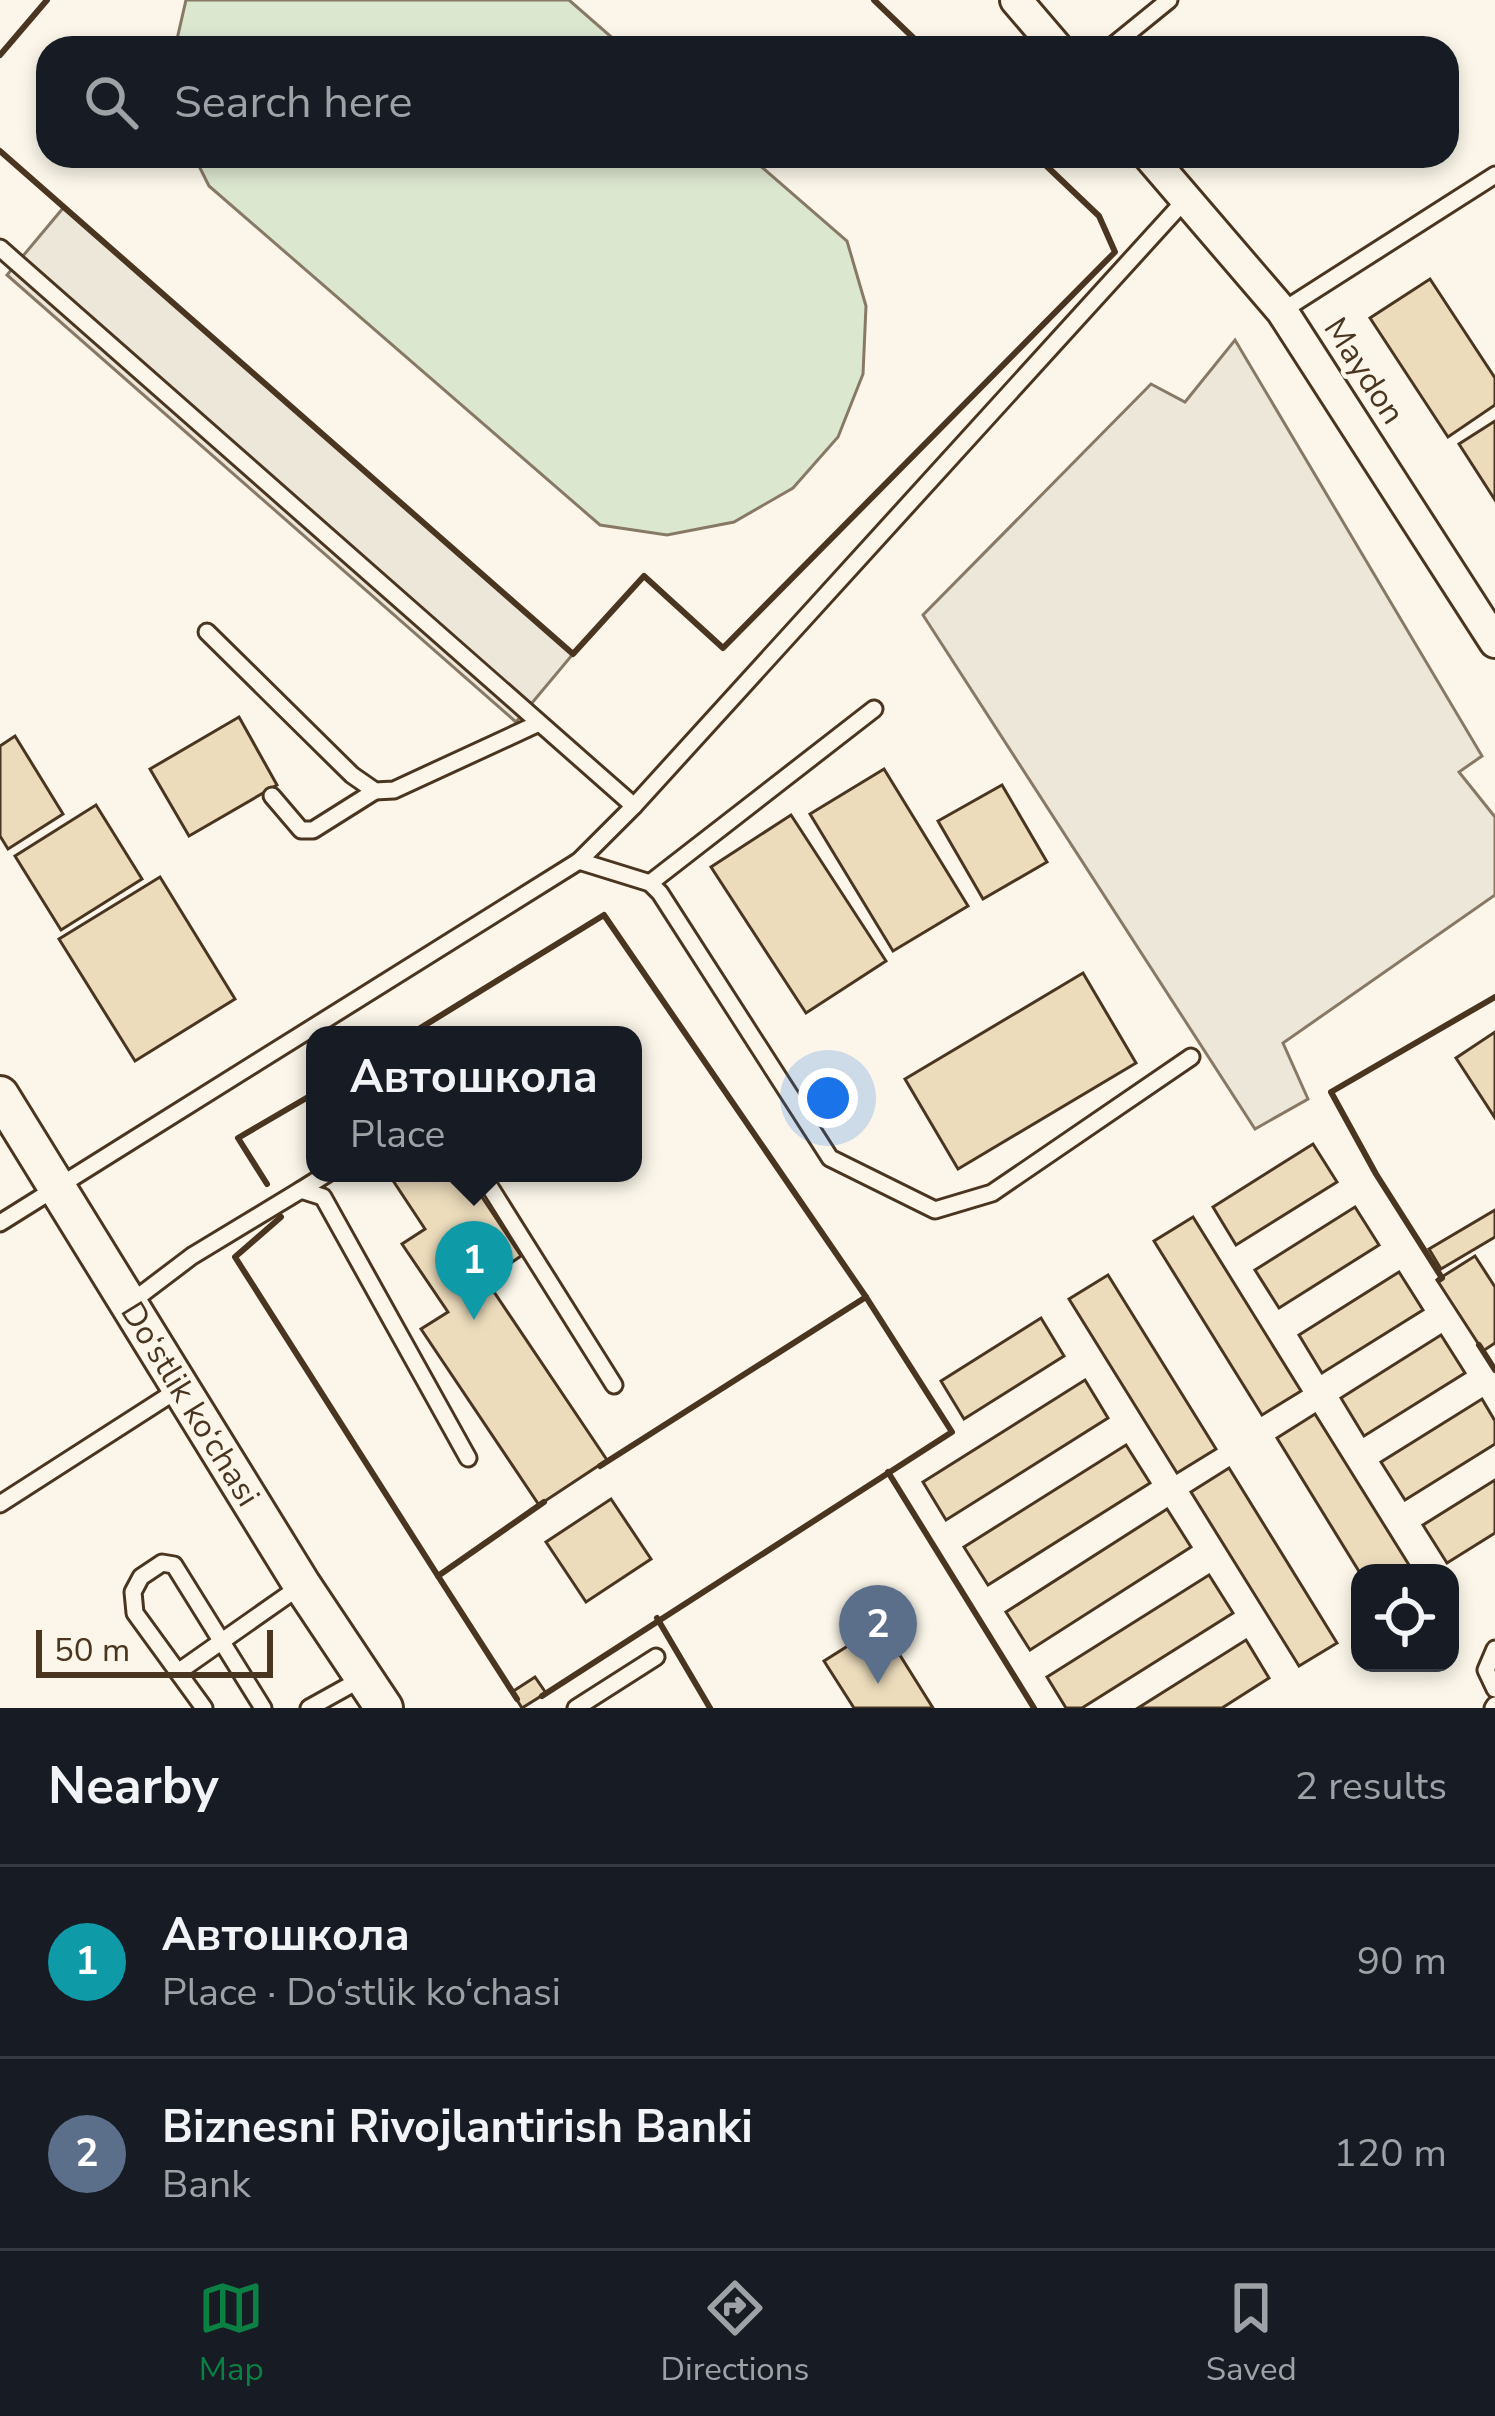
<!DOCTYPE html>
<html lang="en">
<head>
<meta charset="utf-8">
<style>
  body { margin:0; font-family:"Nunito Sans",sans-serif; background:#242831; color:#f1f3f6 }
  .controls { position:absolute; right:36px; bottom:36px; display:grid; overflow:hidden; border-radius:24px; box-shadow:0 6px 18px #0003 }
  .controls button { width:108px; height:108px; display:grid; place-items:center; padding:0; border:0; border-bottom:3px solid #363941; background:#171b24; color:#f1f3f6; font:60px sans-serif }
  .scale { position:absolute; left:36px; bottom:30px; width:237px; box-sizing:border-box; padding-left:12px; border:6px solid #4a3520; border-top:0; font-size:33px; line-height:42px; white-space:nowrap; color:#4a3520; -webkit-text-stroke:9px #fbf6e9; paint-order:stroke }
  .you { position:absolute; left:828px; top:1098px; width:42px; height:42px; margin:-30px; border:9px solid #fff; border-radius:50%; background:#1a73e8; box-shadow:0 0 0 18px #1a73e833 }
  .badge { display:grid; place-items:center; width:78px; height:78px; border-radius:50%; background:#0b8043; color:#fff; font-size:39px; font-weight:700 }
  .pin { position:absolute; translate:-50% -99px; filter:drop-shadow(0 3px 6px #0008) }
  .pin::after { content:''; position:absolute; top:63px; width:42px; height:36px; background:inherit; clip-path:polygon(0 0,100% 0,50% 100%) }
  .popup { position:absolute; left:306px; top:1026px; width:336px; height:156px; box-sizing:border-box; display:grid; place-content:center; border-radius:24px; background:#171b24; filter:drop-shadow(0 3px 9px #0005); font-size:39px; white-space:nowrap; color:#9ea1a6 }
  .popup b { font-size:45px; color:#f1f3f6 }
  .popup::after { content:''; position:absolute; left:50%; top:100%; margin-left:-24px; border:24px solid transparent; border-top-color:#171b24 }
  .list { margin:0; padding:0; list-style:none }
  h2 { display:flex; justify-content:space-between; align-items:center; height:156px; margin:0; padding:0 48px; font-size:51px }
  h2 small { font-size:39px; font-weight:400; color:#9ea1a6 }
  .list li { display:grid; grid-template-columns:78px 1fr auto; gap:36px; align-items:center; box-sizing:border-box; height:192px; padding:0 48px; border-top:3px solid #363941 }
  .list b { display:block; font-size:45px; white-space:nowrap }
  .list p { margin:0; font-size:39px; white-space:nowrap; color:#9ea1a6 }
  .list em { font-size:39px; font-style:normal; color:#9ea1a6 }
  .icon { flex:none; width:66px; height:66px; fill:none; stroke:currentColor; stroke-width:2; stroke-linecap:round; stroke-linejoin:round }
  .map { position:relative; flex:none; width:1495px; height:1708px; overflow:hidden }
  .search { position:absolute; background:#171b24; box-shadow:0 6px 18px #0003; left:36px; right:36px; top:36px; height:132px; display:flex; align-items:center; gap:30px; box-sizing:border-box; padding:0 42px; border-radius:36px; color:#9ea1a6; font-size:45px }
  .sheet { height:540px; background:#171b24 }
  nav { display:flex; justify-content:space-around; align-items:center; box-sizing:border-box; height:168px; border-top:3px solid #363941; background:#171b24; font-size:33px; color:#9ea1a6 }
  nav a { display:grid; justify-items:center; gap:6px }
  nav .on { color:#0b8043 }
  .map>svg:first-child { display:block }
  .green { fill:#dce7d0; stroke:#887966; stroke-width:3 }
  .parking { fill:#ede7d9; stroke:#887966; stroke-width:3 }
  .building { fill:#ecdcbc; stroke:#4a3520; stroke-width:3 }
  .lines { fill:none; stroke-linecap:round; stroke-linejoin:round }
  .service-casing { stroke:#4a3520; stroke-width:21 }
  .minor-casing { stroke:#4a3520; stroke-width:36 }
  .tertiary-casing { stroke:#4a3520; stroke-width:42 }
  .service { stroke:#fbf6e9; stroke-width:15 }
  .minor { stroke:#fbf6e9; stroke-width:30 }
  .tertiary { stroke:#fbf6e9; stroke-width:36 }
  .wall { stroke:#4a3520; stroke-width:6 }
  .labels { text-anchor:middle; dominant-baseline:central; stroke-width:9; stroke-linejoin:round; paint-order:stroke }
  .street-label { font-size:33px; fill:#4a3520; stroke:#fbf6e9 }
</style>
</head>
<body>
<div class="map">
<svg width="1495" height="1708" viewBox="0 0 1495 1708">
  <rect width="100%" height="100%" fill="#fbf6e9"/>
  <g class="green">
    <polygon points="186,0 569,0 624,48 175,48"/>
    <polygon points="194,156 749,156 847,241 866,306 863,374 838,437 793,488 734,522 667,535 600,525 209,186"/>
  </g>
  <g class="parking">
    <polygon points="64,207 573,654 516,722 7,275"/>
    <polygon points="1235,340 1482,756 1459,772 1495,817 1495,895 1283,1043 1308,1099 1255,1129 923,615 1151,384 1185,402"/>
  </g>
  <g class="building">
    <polygon points="1430,279 1495,378 1495,405 1448,437 1370,318"/>
    <polygon points="1495,421 1495,500 1459,444"/>
    <polygon points="239,717 277,785 189,836 150,769"/>
    <polygon points="15,736 63,814 8,849 0,836 0,746"/>
    <polygon points="884,769 968,906 893,951 810,814"/>
    <polygon points="1002,785 1047,862 983,899 938,821"/>
    <polygon points="96,805 142,879 61,930 15,856"/>
    <polygon points="791,815 886,961 806,1013 711,867"/>
    <polygon points="160,877 235,999 135,1061 59,939"/>
    <polygon points="1083,973 1136,1063 958,1169 905,1079"/>
    <polygon points="1495,1032 1495,1118 1456,1058"/>
    <polygon points="1313,1144 1337,1182 1236,1245 1213,1207"/>
    <polygon points="388,1173 466,1173 521,1256 486,1280 607,1460 539,1505 421,1329 448,1312 402,1244 425,1229"/>
    <polygon points="1355,1207 1379,1245 1279,1308 1255,1270"/>
    <polygon points="1495,1210 1495,1237 1441,1269 1429,1249"/>
    <polygon points="1193,1217 1301,1391 1262,1415 1154,1241"/>
    <polygon points="1475,1256 1495,1287 1495,1343 1483,1351 1437,1280"/>
    <polygon points="1399,1272 1423,1310 1322,1373 1299,1335"/>
    <polygon points="1108,1275 1216,1449 1177,1473 1069,1299"/>
    <polygon points="1041,1318 1064,1356 964,1419 941,1381"/>
    <polygon points="1441,1335 1465,1373 1364,1436 1341,1398"/>
    <polygon points="1085,1380 1108,1418 946,1520 923,1482"/>
    <polygon points="1482,1399 1495,1421 1495,1444 1405,1500 1381,1462"/>
    <polygon points="1315,1414 1414,1573 1360,1573 1277,1438"/>
    <polygon points="1126,1445 1150,1483 988,1585 964,1547"/>
    <polygon points="1229,1468 1337,1643 1299,1666 1191,1492"/>
    <polygon points="1495,1480 1495,1533 1447,1563 1423,1525"/>
    <polygon points="611,1499 651,1559 586,1602 546,1542"/>
    <polygon points="1167,1509 1191,1547 1030,1650 1006,1612"/>
    <polygon points="1209,1575 1233,1613 1082,1708 1066,1708 1047,1677"/>
    <polygon points="881,1625 933,1708 854,1708 824,1661"/>
    <polygon points="1246,1640 1269,1678 1222,1708 1138,1708"/>
    <polygon points="535,1677 546,1693 522,1708 512,1692"/>
  </g>
  <g class="lines">
    <g class="service-casing">
      <g id="service">
        <polyline points="1110,48 1169,0"/>
        <polyline points="0,248 634,806 1186,199"/>
        <polyline points="1282,311 1495,175"/>
        <polyline points="207,632 352,775 375,791 394,790 537,724"/>
        <polyline points="272,796 301,830 313,830 375,791"/>
        <polyline points="579,861 650,883 660,893 830,1158 935,1210 992,1193 1191,1057"/>
        <polyline points="650,883 874,709"/>
        <polyline points="481,1173 614,1385"/>
        <polyline points="301,1190 328,1173"/>
        <polyline points="0,1223 579,861 634,806"/>
        <polyline points="130,1303 192,1256 301,1190 323,1197 468,1458"/>
        <polyline points="0,1504 179,1389"/>
        <polyline points="1495,1649 1486,1670 1495,1689"/>
        <polyline points="178,1672 302,1585"/>
        <polyline points="204,1708 135,1613 133,1592 141,1577 162,1563 174,1565 263,1708"/>
        <polyline points="309,1708 363,1678"/>
        <polyline points="576,1708 656,1657"/>
        <polyline points="1493,1708 1495,1705"/>
      </g>
    </g>
    <g class="minor-casing">
      <g id="minor">
        <polyline points="1016,0 1057,48"/>
        <polyline points="1149,156 1282,311 1495,642"/>
      </g>
    </g>
    <g class="tertiary-casing">
      <g id="tertiary">
        <path id="s1" d="M0 1095 302 1585 384 1708"/>
      </g>
    </g>
    <use href="#service" class="service"/>
    <use href="#minor" class="minor"/>
    <use href="#tertiary" class="tertiary"/>
    <g class="wall">
      <polyline points="874,0 924,48"/>
      <polyline points="0,55 47,0"/>
      <polyline points="0,151 573,654 644,576 723,648 1115,252 1099,216 1036,156"/>
      <polyline points="409,1035 604,915 866,1297 600,1466"/>
      <polyline points="267,1184 238,1138 315,1093"/>
      <polyline points="281,1217 235,1257 438,1576"/>
      <polyline points="1439,1280 1442,1278 1376,1174 1331,1092 1495,997"/>
      <polyline points="1479,1345 1495,1370"/>
      <polyline points="888,1472 1034,1708"/>
      <polyline points="657,1618 710,1708"/>
      <polyline points="542,1696 952,1432 866,1297"/>
      <polyline points="517,1699 438,1576 544,1502"/>
    </g>
  </g>
  <g class="labels">
    <g class="street-label">
      <text transform="translate(1364 371) rotate(57)">Maydon</text>
      <text stroke="none"><textPath href="#s1" startOffset="363">Do‘stlik ko‘chasi</textPath></text>
    </g>
  </g>
</svg>
<div class="controls">
<button><svg class="icon" aria-label="locate" viewBox="0 0 24 24"><circle cx="12" cy="12" r="6"/><path d="M12 2v4M12 18v4M2 12h4M18 12h4"/></svg></button>
</div>
<div class="scale">50 m</div>
<div class="you"></div>
<div class="pin badge" style="left:474px;top:1320px;background:#0f9aa8">1</div>
<div class="popup"><b>Автошкола</b>Place</div>
<div class="pin badge" style="left:878px;top:1684px;background:#5c6f8a">2</div>
<div class="search"><svg class="icon" aria-label="search" viewBox="0 0 24 24"><circle cx="10" cy="10" r="6"/><path d="M15 15l6 6"/></svg>Search here</div>
</div>
<section class="sheet">
<h2>Nearby<small>2 results</small></h2>
<ul class="list">
<li><span class="badge" style="background:#0f9aa8">1</span><div><b>Автошкола</b><p>Place · Do‘stlik ko‘chasi</p></div><em>90 m</em></li>
<li><span class="badge" style="background:#5c6f8a">2</span><div><b>Biznesni Rivojlantirish Banki</b><p>Bank</p></div><em>120 m</em></li>
</ul>
</section>
<nav>
<a class="on"><svg class="icon" aria-label="map" viewBox="0 0 24 24"><path d="M3 6l6-2 6 2 6-2v14l-6 2-6-2-6 2zM9 4v14M15 6v14"/></svg>Map</a>
<a><svg class="icon" aria-label="directions" viewBox="0 0 24 24"><path d="M12 3l9 9-9 9-9-9zM9 14v-3h6M13 9l2 2-2 2"/></svg>Directions</a>
<a><svg class="icon" aria-label="saved" viewBox="0 0 24 24"><path d="M7 4h10v16l-5-4-5 4z"/></svg>Saved</a>
</nav>
</body>
</html>
